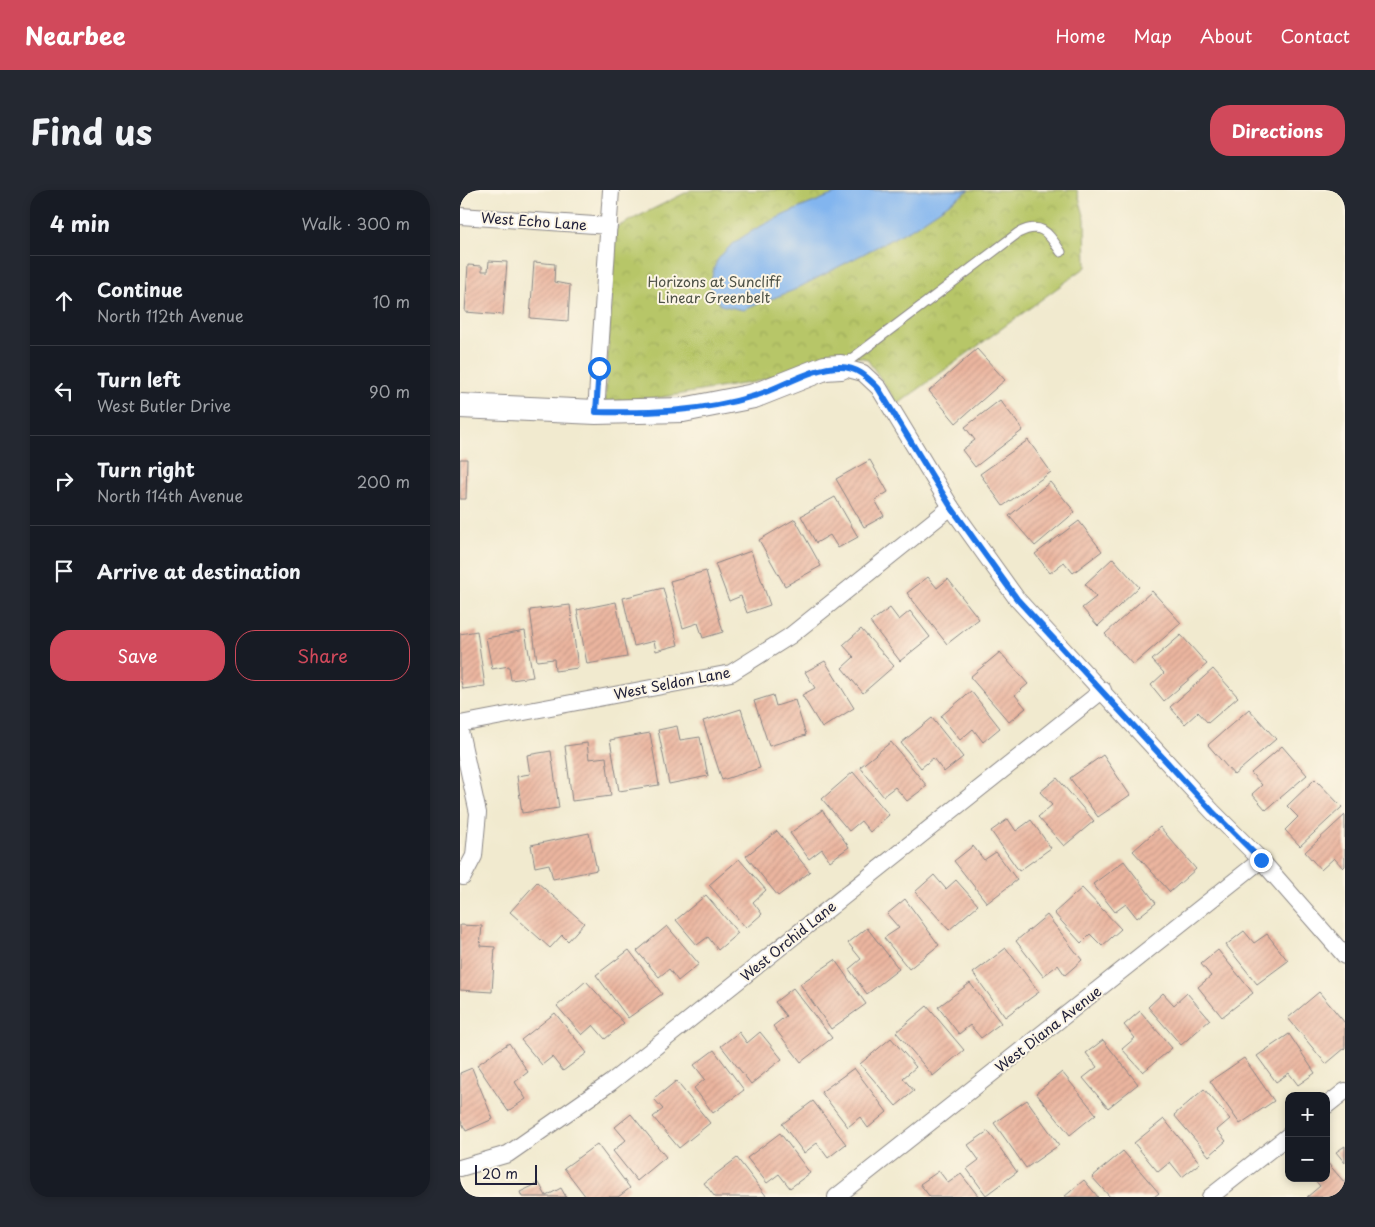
<!DOCTYPE html>
<html lang="en">
<head>
<meta charset="utf-8">
<style>
  body { margin:0; font-family:"Playpen Sans",sans-serif; background:#242831; color:#f1f3f6 }
  .controls { position:absolute; right:15px; bottom:15px; display:grid; overflow:hidden; border-radius:10px; box-shadow:0 2px 8px #0003 }
  .controls button { width:45px; height:45px; display:grid; place-items:center; padding:0; border:0; border-bottom:1px solid #363941; background:#171b24; color:#f1f3f6; font:25px sans-serif }
  .scale { position:absolute; left:15px; bottom:12px; width:62px; box-sizing:border-box; padding-left:5px; border:2px solid #22223b; border-top:0; font-size:14px; line-height:18px; white-space:nowrap; color:#22223b; -webkit-text-stroke:4px #fcf5e5; paint-order:stroke }
  .stop { position:absolute; width:15px; height:15px; margin:-11px; border:4px solid #1a73e8; border-radius:50%; background:#fff }
  .stop.end { background:#1a73e8; border-color:#fff; box-shadow:0 1px 5px #0008 }
  .list { margin:0; padding:0; list-style:none }
  h2 { display:flex; justify-content:space-between; align-items:center; height:65px; margin:0; padding:0 20px; font-size:21px }
  h2 small { font-size:16px; font-weight:400; color:#9ea1a6 }
  .list li { display:grid; grid-template-columns:32px 1fr auto; gap:15px; align-items:center; box-sizing:border-box; height:90px; padding:0 20px; border-top:1px solid #363941 }
  .list b { display:block; font-size:19px; white-space:nowrap }
  .list p { margin:0; font-size:16px; white-space:nowrap; color:#9ea1a6 }
  .list em { font-size:16px; font-style:normal; color:#9ea1a6 }
  .actions { display:flex; gap:10px; padding:15px 20px }
  .actions a { flex:1; padding:11px 0; border:1px solid #d1495b; border-radius:20px; text-align:center; font-size:18px; color:#d1495b }
  .actions .main { background:#d1495b; color:#fff }
  .icon { flex:none; width:28px; height:28px; fill:none; stroke:currentColor; stroke-width:2; stroke-linecap:round; stroke-linejoin:round }
  .map { position:relative; flex:none; width:885px; height:1007px; overflow:hidden; border-radius:20px }
  header { display:flex; align-items:center; gap:30px; box-sizing:border-box; height:70px; padding:0 25px; background:#d1495b; color:#fff }
  header strong { font-size:24px }
  nav { display:flex; gap:28px; margin-inline-start:auto; font-size:18px }
  .intro { display:flex; align-items:center; justify-content:space-between; box-sizing:border-box; height:120px; padding:0 30px }
  h1 { margin:0; font-size:35px }
  .button { padding:12px 22px; border-radius:20px; background:#d1495b; color:#fff; font-size:18px; font-weight:700 }
  main { display:flex; gap:30px; padding:0 30px }
  aside { flex:1; background:#171b24; border-radius:20px; box-shadow:0 2px 8px #0003 }
  .map>svg:first-child { display:block }
  .park { fill:url(#park-crowns); stroke:#6c7452 }
  .water { fill:#82b5ef; stroke:#526c95 }
  .building { fill:url(#building-hatch) }
  .lines { fill:none; stroke-linecap:round; stroke-linejoin:round }
  .lane-casing { stroke:#8a8685; stroke-width:11 }
  .street-casing { stroke:#8a8685; stroke-width:18 }
  .secondary-casing { stroke:#8a8685; stroke-width:26 }
  .lane { stroke:#fff; stroke-width:9 }
  .street { stroke:#fff; stroke-width:16 }
  .secondary { stroke:#fff; stroke-width:24 }
  .route { stroke:#1a73e8; stroke-width:6 }
  .labels { text-anchor:middle; dominant-baseline:central; stroke-width:4; stroke-linejoin:round; paint-order:stroke }
  .street-label { font-size:14px; fill:#22223b; stroke:#fcf5e5 }
  .park-label { font-size:14px; fill:#4f5348; stroke:#fcf5e5 }
</style>
</head>
<body>
<header>
<strong>Nearbee</strong>
<nav><a>Home</a><a>Map</a><a>About</a><a>Contact</a></nav>
</header>
<div class="intro"><h1>Find us</h1><a class="button">Directions</a></div>
<main>
<aside>
<h2>4 min<small>Walk · 300 m</small></h2>
<ul class="list">
<li><svg class="icon" aria-label="ahead" viewBox="0 0 24 24"><path d="M12 20V5M6 11l6-6 6 6"/></svg><div><b>Continue</b><p>North 112th Avenue</p></div><em>10 m</em></li>
<li><svg class="icon" aria-label="left" viewBox="0 0 24 24"><path d="M17 20v-9H6M10 6l-5 5 5 5"/></svg><div><b>Turn left</b><p>West Butler Drive</p></div><em>90 m</em></li>
<li><svg class="icon" aria-label="right" viewBox="0 0 24 24"><path d="M7 20v-9h11M14 6l5 5-5 5"/></svg><div><b>Turn right</b><p>North 114th Avenue</p></div><em>200 m</em></li>
<li><svg class="icon" aria-label="arrive" viewBox="0 0 24 24"><path d="M6 21V4h12l-3 4 3 4H6"/></svg><div><b>Arrive at destination</b></div></li>
</ul>
<div class="actions"><a class="main">Save</a><a>Share</a></div>
</aside>
<div class="map">
<svg width="885" height="1007" viewBox="0 0 885 1007">
  <defs>
    <pattern id="park-crowns" width="20" height="18" patternUnits="userSpaceOnUse" patternTransform="scale(1.25)"><rect width="20" height="18" fill="#b7c668"/><path d="M2 6a3 3 0 1 1 6 0M12 15a3 3 0 1 1 6 0" fill="none" stroke="#9daa5b"/></pattern>
    <pattern id="building-hatch" width="6" height="6" patternUnits="userSpaceOnUse" patternTransform="scale(1.25)"><rect width="6" height="6" fill="#ebb59f"/><path d="M-1 1l2-2M0 6l6-6M5 7l2-2" fill="none" stroke="#c99b8a"/></pattern>
  </defs>
  <rect width="100%" height="100%" fill="#fcf5e5"/>
  <filter id="ink" filterUnits="userSpaceOnUse"><feTurbulence type="fractalNoise" baseFrequency=".02" numOctaves="2"/><feDisplacementMap in="SourceGraphic" scale="10" xChannelSelector="R" yChannelSelector="G"/><feConvolveMatrix kernelMatrix="1 2 1 2 8 2 1 2 1" color-interpolation-filters="sRGB"/></filter>
  <filter id="wash" filterUnits="userSpaceOnUse"><feTurbulence type="fractalNoise" baseFrequency=".0096" numOctaves="4" result="noise"/><feDisplacementMap in="SourceGraphic" scale="20" xChannelSelector="R" yChannelSelector="G"/><feGaussianBlur stdDeviation="1.12" result="paint"/><feColorMatrix in="noise" values="0 0 0 0 0 0 0 0 0 0 0 0 0 0 0 0 0 1.4 0 .05"/><feComposite in="paint" operator="in"/></filter>
  <g filter="url(#wash)">
    <rect width="100%" height="100%" fill="#f1eacf"/>
    <polygon class="park" points="231,0 617,0 625,29 626,77 438,214 407,169 382,163 295,192 185,210 145,212 155,38"/>
    <path class="water" d="M384 0H509L451 39 334 100 283 120 260 115 250 97C252 89 253 78 257 71 277 39 349 15 384 0Z"/>
    <g id="blocks">
      <g class="building">
        <polygon points="29,71 47,72 43,125 5,122 8,75 22,76 22,81 28,81"/>
        <polygon points="74,72 95,74 94,92 110,95 108,131 70,128"/>
        <polygon points="517,159 545,190 496,233 469,201"/>
        <polygon points="540,210 563,240 515,277 502,260 515,250 505,237"/>
        <polygon points="568,250 591,282 543,316 520,284"/>
        <polygon points="0,269 7,269 6,309 0,309"/>
        <polygon points="410,270 428,302 415,310 424,326 404,337 376,289"/>
        <polygon points="590,292 615,322 575,356 549,326"/>
        <polygon points="375,307 398,347 378,358 370,345 356,353 341,326"/>
        <polygon points="335,329 361,376 325,396 299,350"/>
        <polygon points="619,331 642,361 613,383 604,372 590,383 575,364"/>
        <polygon points="291,361 310,415 287,423 281,406 269,411 255,374"/>
        <polygon points="653,368 679,397 638,436 622,418 636,407 625,394"/>
        <polygon points="246,381 263,442 243,448 238,433 223,438 210,391"/>
        <polygon points="468,387 477,398 488,389 519,429 487,454 447,403"/>
        <polygon points="203,398 218,455 196,461 194,451 174,456 163,408"/>
        <polygon points="692,401 721,433 673,475 645,444"/>
        <polygon points="156,412 167,467 127,474 117,420"/>
        <polygon points="110,415 118,478 95,481 94,469 77,471 70,420"/>
        <polygon points="430,418 439,430 450,421 470,447 440,471 410,432"/>
        <polygon points="401,439 434,476 403,503 382,478 394,467 383,455"/>
        <polygon points="17,441 25,496 3,499 0,488 0,444"/>
        <polygon points="65,441 73,487 51,490 49,476 32,479 26,448"/>
        <polygon points="721,445 747,474 704,511 691,495 704,483 692,470"/>
        <polygon points="540,462 568,494 555,505 566,518 549,532 510,487"/>
        <polygon points="365,471 394,518 362,538 342,505 355,498 345,482"/>
        <polygon points="753,479 778,507 748,533 738,522 725,534 710,517"/>
        <polygon points="511,501 540,538 523,552 513,539 500,550 481,526"/>
        <polygon points="313,505 316,516 335,510 346,545 309,556 294,511"/>
        <polygon points="281,519 300,578 262,590 243,531"/>
        <polygon points="789,519 816,549 774,585 748,555"/>
        <polygon points="472,528 503,567 484,582 473,568 461,578 441,553"/>
        <polygon points="217,536 220,550 240,547 248,586 209,594 198,540"/>
        <polygon points="190,543 199,595 159,601 150,550"/>
        <polygon points="431,552 467,596 447,611 435,597 423,606 400,577"/>
        <polygon points="127,553 129,569 146,567 151,606 112,611 105,556"/>
        <polygon points="822,556 847,585 806,620 792,604 802,595 791,583"/>
        <polygon points="91,561 99,618 62,623 57,586 70,584 67,565"/>
        <polygon points="643,565 670,605 638,627 610,588"/>
        <polygon points="393,582 429,625 410,642 401,631 389,641 362,609"/>
        <polygon points="597,588 634,631 604,656 578,627 592,615 580,602"/>
        <polygon points="855,589 882,617 840,656 825,640 838,627 827,616"/>
        <polygon points="362,620 389,657 370,671 362,659 349,669 330,643"/>
        <polygon points="885,625 885,676 883,678 874,668 861,680 845,662"/>
        <polygon points="548,629 556,641 571,630 591,658 559,681 531,641"/>
        <polygon points="700,637 736,679 710,702 673,661"/>
        <polygon points="317,641 350,682 318,706 286,666"/>
        <polygon points="129,643 137,680 93,689 89,674 75,677 71,655"/>
        <polygon points="513,656 524,670 536,662 557,690 527,713 494,671"/>
        <polygon points="279,669 306,700 293,712 302,724 286,738 249,695"/>
        <polygon points="664,671 696,713 677,728 666,714 655,722 633,694"/>
        <polygon points="474,685 486,699 496,690 518,715 489,740 455,702"/>
        <polygon points="77,692 124,733 108,751 102,745 90,758 50,722"/>
        <polygon points="622,698 661,739 642,756 630,744 621,753 594,723"/>
        <polygon points="246,705 278,743 258,760 248,747 237,755 216,730"/>
        <polygon points="445,709 479,755 449,779 424,748 439,738 427,724"/>
        <polygon points="587,725 622,770 605,785 598,775 583,786 556,751"/>
        <polygon points="0,735 22,736 20,756 35,757 32,802 0,800"/>
        <polygon points="207,736 239,774 218,791 209,779 199,787 177,761"/>
        <polygon points="407,738 439,779 407,804 389,779 401,769 388,753"/>
        <polygon points="784,741 794,753 807,744 828,771 797,794 766,755"/>
        <polygon points="546,758 579,802 545,827 513,783"/>
        <polygon points="169,760 202,804 168,828 136,785"/>
        <polygon points="758,760 793,803 762,827 738,797 751,786 741,774"/>
        <polygon points="375,770 406,814 371,839 340,794"/>
        <polygon points="126,791 164,833 145,849 133,835 122,845 97,816"/>
        <polygon points="510,793 541,833 521,848 510,835 499,844 478,817"/>
        <polygon points="333,798 372,848 341,872 313,836 326,826 315,812"/>
        <polygon points="859,802 885,833 885,858 866,874 828,828"/>
        <polygon points="703,803 714,815 727,803 750,830 721,855 688,817"/>
        <polygon points="467,816 504,860 473,886 436,842"/>
        <polygon points="680,821 712,858 683,882 662,859 675,848 664,835"/>
        <polygon points="95,823 127,863 103,881 92,867 82,875 61,850"/>
        <polygon points="279,842 287,853 300,842 322,869 291,894 261,856"/>
        <polygon points="829,844 855,883 838,895 829,883 816,892 797,866"/>
        <polygon points="431,848 456,877 443,888 454,901 436,916 400,874"/>
        <polygon points="643,850 678,894 648,918 623,888 637,877 626,863"/>
        <polygon points="49,853 68,882 55,892 66,909 48,921 17,875"/>
        <polygon points="254,860 284,900 253,923 234,898 245,889 234,875"/>
        <polygon points="784,868 814,911 780,934 750,891"/>
        <polygon points="12,878 33,929 6,941 0,929 0,883"/>
        <polygon points="394,878 427,922 408,938 400,927 388,937 361,902"/>
        <polygon points="602,882 636,924 610,945 576,903"/>
        <polygon points="216,891 250,933 219,958 193,927 203,919 194,909"/>
        <polygon points="744,899 770,929 757,940 766,951 749,966 714,925"/>
        <polygon points="567,910 599,955 566,978 534,933"/>
        <polygon points="353,911 386,954 368,968 357,953 344,963 322,934"/>
        <polygon points="171,924 206,967 177,991 153,961 166,950 155,937"/>
        <polygon points="704,929 740,973 722,987 710,972 698,982 674,953"/>
        <polygon points="528,941 557,982 526,1005 507,979 519,970 508,955"/>
        <polygon points="320,943 350,983 330,998 319,984 307,993 287,968"/>
        <polygon points="137,954 170,998 158,1007 126,1007 104,978"/>
        <polygon points="885,956 885,973 876,962"/>
        <polygon points="663,961 699,1003 694,1007 650,1007 632,987"/>
        <polygon points="277,968 307,1007 255,1007 244,993"/>
        <polygon points="866,971 885,993 885,1007 847,1007 860,996 853,988 866,988"/>
        <polygon points="479,981 488,993 501,984 519,1007 470,1007 460,994"/>
        <polygon points="624,990 638,1007 604,1007"/>
        <polygon points="79,993 86,1006 101,998 106,1007 62,1007 60,1002"/>
      </g>
    </g>
  </g>
  <g filter="url(#ink)">
    <use href="#blocks" fill-opacity="0" stroke="#8a8685" stroke-width="1"/>
    <g class="lines">
      <g class="lane-casing">
        <path id="lane" d="M382 176 558 43C582 31 588 43 601 62"/>
      </g>
      <g class="street-casing">
        <g id="street">
          <polyline points="0,26 149,36"/>
          <polyline points="381,177 403,183 419,198 491,317 557,409 752,621 801,670 885,766"/>
          <polyline points="136,222 151,0"/>
          <polyline points="0,534 271,483 330,446 491,317"/>
          <polyline points="0,541 18,623 14,666 3,687"/>
          <polyline points="866,916 885,901"/>
          <polyline points="0,978 48,964 150,893 643,500"/>
          <polyline points="376,1007 801,670"/>
          <polyline points="750,1007 829,945"/>
        </g>
      </g>
      <g class="secondary-casing">
        <polyline id="secondary" points="0,216 136,222 223,220 294,206 365,178 381,177"/>
      </g>
      <use href="#lane" class="lane"/>
      <use href="#street" class="street"/>
      <use href="#secondary" class="secondary"/>
    </g>
  </g>
  <g class="lines" filter="url(#ink)">
    <path class="route" d="M139 178 136 222C189 223 242 222 294 206 322 198 351 177 380 177 397 177 407 187 418 198L491 317 557 409 752 621 801 670"/>
  </g>
  <g class="labels">
    <g class="street-label">
      <text transform="translate(74 31) rotate(4)">West Echo Lane</text>
      <text transform="translate(212 493) rotate(-11)">West Seldon Lane</text>
      <text transform="translate(328 751) rotate(-39)">West Orchid Lane</text>
      <text transform="translate(588 839) rotate(-38)">West Diana Avenue</text>
    </g>
    <g class="park-label">
      <text x="254" y="91">Horizons at Suncliff<tspan x="254" dy="16">Linear Greenbelt</tspan></text>
    </g>
  </g>
</svg>
<div class="controls">
<button>+</button>
<button>−</button>
</div>
<div class="scale">20 m</div>
<div class="stop" style="left:139px;top:178px"></div>
<div class="stop end" style="left:801px;top:670px"></div>
</div>
</main>
</body>
</html>
